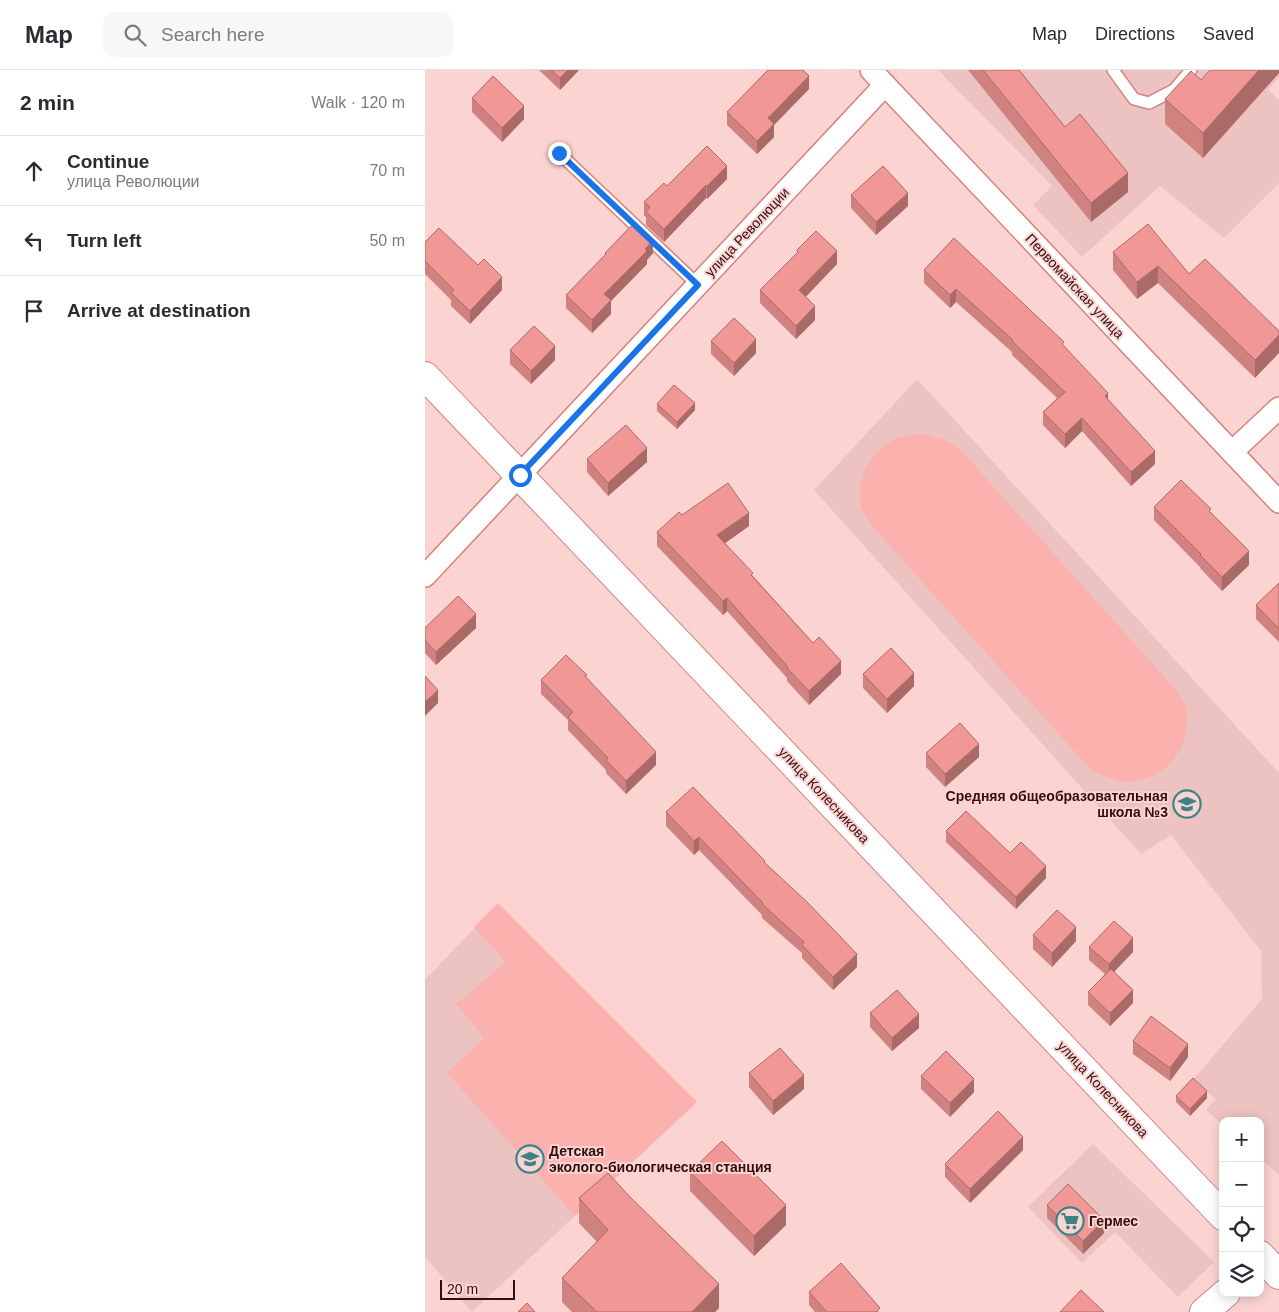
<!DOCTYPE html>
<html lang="en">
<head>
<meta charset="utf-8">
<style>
  body { margin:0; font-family:Helvetica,sans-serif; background:#f7f7f7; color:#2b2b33 }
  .controls { position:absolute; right:15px; bottom:15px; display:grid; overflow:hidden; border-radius:10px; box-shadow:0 2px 12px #0003 }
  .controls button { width:45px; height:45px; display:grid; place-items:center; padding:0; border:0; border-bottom:1px solid #e1e1e2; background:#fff; color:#2b2b33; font:25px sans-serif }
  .scale { position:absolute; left:15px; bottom:12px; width:75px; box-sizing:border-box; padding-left:5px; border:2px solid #310f10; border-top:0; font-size:14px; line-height:18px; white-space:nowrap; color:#310f10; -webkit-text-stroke:4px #fbd4d2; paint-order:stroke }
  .stop { position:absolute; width:15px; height:15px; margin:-11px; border:4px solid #1a73e8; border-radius:50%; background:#fff }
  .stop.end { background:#1a73e8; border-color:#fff; box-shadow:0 1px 5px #0008 }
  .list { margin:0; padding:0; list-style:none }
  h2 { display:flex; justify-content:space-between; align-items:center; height:65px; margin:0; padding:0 20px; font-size:21px }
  h2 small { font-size:16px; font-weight:400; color:#7c7c81 }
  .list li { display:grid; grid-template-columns:32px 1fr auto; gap:15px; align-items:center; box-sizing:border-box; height:70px; padding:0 20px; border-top:1px solid #e1e1e2 }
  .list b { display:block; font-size:19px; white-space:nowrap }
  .list p { margin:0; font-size:16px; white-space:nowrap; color:#7c7c81 }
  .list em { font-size:16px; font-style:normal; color:#7c7c81 }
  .icon { flex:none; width:28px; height:28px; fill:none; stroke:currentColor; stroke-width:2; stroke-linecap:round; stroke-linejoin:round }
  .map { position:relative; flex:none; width:854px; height:1242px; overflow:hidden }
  header { display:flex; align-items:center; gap:30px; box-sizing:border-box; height:70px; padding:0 25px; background:#fff; border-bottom:1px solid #e1e1e2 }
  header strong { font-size:24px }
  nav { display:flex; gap:28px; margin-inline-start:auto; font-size:18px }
  .search { width:350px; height:45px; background:#f7f7f7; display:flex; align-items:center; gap:12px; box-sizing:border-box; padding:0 18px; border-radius:10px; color:#7c7c81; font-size:19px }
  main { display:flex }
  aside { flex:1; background:#fff }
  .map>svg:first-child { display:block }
  .built { fill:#ecc3c1 }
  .green { fill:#fbb2af }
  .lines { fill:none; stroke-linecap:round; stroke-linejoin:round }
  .service-casing { stroke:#d8807f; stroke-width:14 }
  .minor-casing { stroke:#d8807f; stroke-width:24 }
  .tertiary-casing { stroke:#d8807f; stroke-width:30 }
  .service { stroke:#fff; stroke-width:11 }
  .minor { stroke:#fff; stroke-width:21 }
  .tertiary { stroke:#fff; stroke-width:28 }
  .wall { fill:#cf8280 }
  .shaded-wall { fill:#a96a68 }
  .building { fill:#f19795; stroke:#a96a68 }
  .route { stroke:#1a73e8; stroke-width:6 }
  .labels { text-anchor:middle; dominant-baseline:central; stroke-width:4; stroke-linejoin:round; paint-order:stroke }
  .street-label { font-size:14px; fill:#310f10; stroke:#fbd4d2 }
  .poi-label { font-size:14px; font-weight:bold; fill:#310f10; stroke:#fbd4d2; text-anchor:start }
</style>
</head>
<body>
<header>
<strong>Map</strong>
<div class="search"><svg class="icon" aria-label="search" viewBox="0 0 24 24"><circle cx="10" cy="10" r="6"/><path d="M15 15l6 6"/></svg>Search here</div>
<nav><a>Map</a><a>Directions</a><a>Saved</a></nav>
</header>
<main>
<aside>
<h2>2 min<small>Walk · 120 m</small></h2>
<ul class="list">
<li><svg class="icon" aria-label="ahead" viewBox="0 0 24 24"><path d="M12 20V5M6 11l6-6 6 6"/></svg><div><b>Continue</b><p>улица Революции</p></div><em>70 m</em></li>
<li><svg class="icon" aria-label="left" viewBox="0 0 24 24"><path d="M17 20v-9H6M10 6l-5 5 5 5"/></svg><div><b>Turn left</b></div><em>50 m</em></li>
<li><svg class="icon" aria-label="arrive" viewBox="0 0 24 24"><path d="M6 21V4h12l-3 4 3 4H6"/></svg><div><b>Arrive at destination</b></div></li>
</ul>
</aside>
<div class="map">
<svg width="854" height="1242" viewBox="0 0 854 1242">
  <rect width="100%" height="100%" fill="#fbd4d2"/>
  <g class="built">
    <polygon points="513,0 854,0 854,7 843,20 854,30 854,113 799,168 735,116 657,187 608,135 627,116"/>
    <polygon points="492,309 854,703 854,1105 835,1088 835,1051 798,1051 798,1055 781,1040 791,1029 768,1010 837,929 836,881 746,765 716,784 389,420"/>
    <polygon points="73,833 272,1032 47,1242 0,1187 0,910"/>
    <polygon points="668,1074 789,1192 753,1227 690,1162 657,1193 603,1137"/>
  </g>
  <g class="green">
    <path d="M486 365H503L520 370 534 378 752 621C755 625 758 630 760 635 763 643 762 653 761 661 757 692 728 713 698 711 686 710 675 704 665 699L447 456C444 451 439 445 437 439 429 412 443 384 468 370 473 367 480 366 486 365Z"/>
    <polygon points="73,833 272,1032 150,1146 22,1003 59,968 31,934 81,892 49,857"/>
  </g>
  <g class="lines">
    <g class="service-casing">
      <g id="service">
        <polyline points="688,0 709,29 724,33 749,20 766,0"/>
        <polyline points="134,83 273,215"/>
      </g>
    </g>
    <g class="minor-casing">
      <g id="minor">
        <polyline points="446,0 854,432"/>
        <polyline points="807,382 854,338"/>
        <polyline points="0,506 460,15"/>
      </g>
    </g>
    <g class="tertiary-casing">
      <g id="tertiary">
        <polyline points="0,306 798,1146"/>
        <polyline points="835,1185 854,1205"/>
        <polyline points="779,1242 801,1223"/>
      </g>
    </g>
    <use href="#service" class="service"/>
    <use href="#minor" class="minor"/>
    <use href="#tertiary" class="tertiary"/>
  </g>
  <g class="wall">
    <polygon points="114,0 154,0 135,20"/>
    <polygon points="543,0 594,0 640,57 703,122 666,152"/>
    <polygon points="854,0 854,3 778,88 740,54 740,29 776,10"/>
    <polygon points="384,19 349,55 349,67 332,84 302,55 302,42"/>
    <polygon points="47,28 99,49 77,72 47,42"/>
    <polygon points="302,109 282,129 281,128 239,172 221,155 221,147 219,146 219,132 242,116"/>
    <polygon points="426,125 483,136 451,165 426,138"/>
    <polygon points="0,172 77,220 45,254 26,236 26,230 0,204"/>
    <polygon points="372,180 412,194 380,227 390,250 371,269 335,233 335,220 372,183"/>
    <polygon points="688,182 764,204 854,261 830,308 733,213 712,229 688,200"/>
    <polygon points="180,183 228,183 222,190 222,194 186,231 186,244 167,263 141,238 141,225 180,186"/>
    <polygon points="499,200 639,276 683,330 730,394 706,416 657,361 640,378 618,355 618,342 632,328 587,285 587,282 531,232 525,238 499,213"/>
    <polygon points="286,271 331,283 309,306 286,284"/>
    <polygon points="85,280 130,290 106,314 85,294"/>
    <polygon points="232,334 270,340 252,359 232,341"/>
    <polygon points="162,389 222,392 183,426 162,402"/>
    <polygon points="729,437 786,442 824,495 797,521 775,498 775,497 729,450"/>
    <polygon points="257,445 324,456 300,473 328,506 416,604 384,635 362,611 362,608 302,541 298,545 232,476 232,462"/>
    <polygon points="854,513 854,572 831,549 831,535"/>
    <polygon points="0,558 51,558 11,595 0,583"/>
    <polygon points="438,604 489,616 462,643 438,618"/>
    <polygon points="162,608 231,695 201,724 181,703 181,700 143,660 143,650 116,624 116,610"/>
    <polygon points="501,683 554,687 520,717 501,697"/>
    <polygon points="241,742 340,793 432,897 408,920 377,888 377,883 337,848 337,845 274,780 269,785 241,756"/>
    <polygon points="521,761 585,783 621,808 591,839 521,772"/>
    <polygon points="608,865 651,871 627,897 608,879"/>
    <polygon points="664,877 708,882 689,902 708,933 685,956 663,935 663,922 680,904 664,890"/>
    <polygon points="445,943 494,958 467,981 445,957"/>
    <polygon points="708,971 763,987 745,1011 708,984"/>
    <polygon points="324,1003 379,1019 348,1045 324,1017"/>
    <polygon points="496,1006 549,1022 525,1047 496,1019"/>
    <polygon points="751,1026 782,1028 765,1046 751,1032"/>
    <polygon points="598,1080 545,1133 520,1107 520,1094"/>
    <polygon points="265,1102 361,1155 329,1186 265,1121"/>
    <polygon points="154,1128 294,1238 290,1242 147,1242 137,1232 137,1208 172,1172 154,1153"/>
    <polygon points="622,1135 679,1163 658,1184 622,1148"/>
    <polygon points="384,1222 455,1242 390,1242 384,1235"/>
  </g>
  <g class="shaded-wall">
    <polygon points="143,0 154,0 135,20 135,8"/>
    <polygon points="834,0 854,0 854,3 778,88 778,63"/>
    <polygon points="384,6 384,19 349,55 349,67 332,84 332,71 343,48"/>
    <polygon points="99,36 99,49 77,72 77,58"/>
    <polygon points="302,96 302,109 282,129 282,116"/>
    <polygon points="703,103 703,122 666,152 666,133"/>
    <polygon points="281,115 281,128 239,172 239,159"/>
    <polygon points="483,123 483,136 451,165 451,152"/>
    <polygon points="228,170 228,183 222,190 222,194 186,231 186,244 167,263 167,250 179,224"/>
    <polygon points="412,181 412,194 374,234 374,220"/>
    <polygon points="733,196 733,213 712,229 712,212"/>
    <polygon points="77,207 77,220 45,254 45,241"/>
    <polygon points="531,219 531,232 525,238 525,225"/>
    <polygon points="390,236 390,250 371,269 371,256"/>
    <polygon points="854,265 854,283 830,308 830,290"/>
    <polygon points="331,269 331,283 309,306 309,293"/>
    <polygon points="130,276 130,290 106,314 106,301"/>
    <polygon points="683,323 683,336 680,326"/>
    <polygon points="270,333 270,340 252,359 252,352"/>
    <polygon points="657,348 657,361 640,378 640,364"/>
    <polygon points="222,378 222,392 183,426 183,413"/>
    <polygon points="730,381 730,394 706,416 706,402"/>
    <polygon points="324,443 324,456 292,479 292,465"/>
    <polygon points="824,481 824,495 797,521 797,507"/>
    <polygon points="302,528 302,541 298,545 298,531"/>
    <polygon points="51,544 51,558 11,595 11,582"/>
    <polygon points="416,591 416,604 384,635 384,621"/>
    <polygon points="489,603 489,616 462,643 462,629"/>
    <polygon points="13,620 13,633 0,646 0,632"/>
    <polygon points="554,674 554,687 520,717 520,704"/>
    <polygon points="231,682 231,695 201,724 201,711"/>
    <polygon points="274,767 274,780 269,785 269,771"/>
    <polygon points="621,796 621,808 591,839 591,827"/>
    <polygon points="651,857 651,871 627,897 627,883"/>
    <polygon points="708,868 708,882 684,907 684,894"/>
    <polygon points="432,884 432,897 408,920 408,907"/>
    <polygon points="708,920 708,933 685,956 685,943"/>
    <polygon points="494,944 494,958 467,981 467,968"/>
    <polygon points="763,974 763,987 745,1011 745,998"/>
    <polygon points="379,1005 379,1019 348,1045 348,1031"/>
    <polygon points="549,1009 549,1022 525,1047 525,1033"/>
    <polygon points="782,1021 782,1028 765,1046 765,1039"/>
    <polygon points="598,1067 598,1080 545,1133 545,1119"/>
    <polygon points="361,1135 361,1155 329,1186 329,1166"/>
    <polygon points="679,1150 679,1163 658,1184 658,1171"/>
    <polygon points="294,1214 294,1238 290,1242 267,1242"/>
  </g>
  <g class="building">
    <polygon points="126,0 143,0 135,8"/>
    <polygon points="343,0 378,0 384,6 343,48 349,54 332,71 302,42"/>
    <polygon points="558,0 594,0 640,57 655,44 703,103 666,133"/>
    <polygon points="785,0 834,0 778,63 740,29 766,1 776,10"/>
    <polygon points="68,6 99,36 77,58 47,28"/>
    <polygon points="282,76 302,96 282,116 281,115 239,159 221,142 225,137 219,132 239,113 242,116"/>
    <polygon points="458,96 483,123 451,152 426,125"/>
    <polygon points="210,152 228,170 220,179 222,181 179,224 186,230 167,250 141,225 181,184 180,183"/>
    <polygon points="723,154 764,204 780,189 854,261 854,265 830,290 733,196 712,212 688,182"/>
    <polygon points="14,158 53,195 59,189 77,207 45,241 26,223 29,220 0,191 0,172"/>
    <polygon points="391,161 412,181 374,220 390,236 371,256 335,220 373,182 372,180"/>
    <polygon points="529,168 639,272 637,274 683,323 680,326 730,381 706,402 657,348 640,364 618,342 640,322 587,271 588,270 531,219 525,225 499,200"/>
    <polygon points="309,248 331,269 309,293 286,271"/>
    <polygon points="109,256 130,276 106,301 85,280"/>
    <polygon points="249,315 270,333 252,352 232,334"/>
    <polygon points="201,355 222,378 183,413 162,389"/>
    <polygon points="756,410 786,439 784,441 824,481 797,507 775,485 776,484 729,437"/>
    <polygon points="303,413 324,443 292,465 328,503 326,505 388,573 394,567 416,591 384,621 362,598 363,597 302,528 298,531 232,462 254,442 257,445"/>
    <polygon points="854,513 854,559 831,535"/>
    <polygon points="33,526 51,544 11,582 0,570 0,558"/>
    <polygon points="466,578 489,603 462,629 438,604"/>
    <polygon points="141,585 162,605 160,606 231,682 201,711 181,690 183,688 143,647 148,642 116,610"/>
    <polygon points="0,606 13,620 0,632"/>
    <polygon points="535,653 554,674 520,704 501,683"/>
    <polygon points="268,717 340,791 339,792 382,832 432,884 408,907 377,875 379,872 337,834 338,833 274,767 269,771 241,742"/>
    <polygon points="541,741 585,783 596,772 621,796 591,827 521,761"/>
    <polygon points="632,840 651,857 627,883 608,865"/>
    <polygon points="689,851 708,868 684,894 664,877"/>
    <polygon points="686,899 708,920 685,943 663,922"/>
    <polygon points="472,920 494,944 467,968 445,943"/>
    <polygon points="726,946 763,974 745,998 708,971"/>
    <polygon points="355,978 379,1005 348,1031 324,1003"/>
    <polygon points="521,981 549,1009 525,1033 496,1006"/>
    <polygon points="768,1008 782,1021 765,1039 751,1026"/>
    <polygon points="573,1041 598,1067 545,1119 520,1094"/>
    <polygon points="297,1071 361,1135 329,1166 265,1102"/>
    <polygon points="183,1103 205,1127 294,1214 267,1242 172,1242 137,1208 183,1160 154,1128"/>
    <polygon points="643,1114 679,1150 658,1171 622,1135"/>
    <polygon points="416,1193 455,1238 451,1242 402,1242 384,1222"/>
    <polygon points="656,1220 679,1242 635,1242"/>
    <polygon points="102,1233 110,1242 93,1242"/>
  </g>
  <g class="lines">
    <polyline class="route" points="95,405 273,215 134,83"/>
  </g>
  <defs>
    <g id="school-ring" transform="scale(1.4375)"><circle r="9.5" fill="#fbd4d2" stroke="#3b8388" stroke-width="1.5"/><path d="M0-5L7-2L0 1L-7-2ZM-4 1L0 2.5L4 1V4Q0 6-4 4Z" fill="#3b8388"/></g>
    <g id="supermarket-ring" transform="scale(1.4375)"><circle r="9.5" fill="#fbd4d2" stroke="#3b8388" stroke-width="1.5"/><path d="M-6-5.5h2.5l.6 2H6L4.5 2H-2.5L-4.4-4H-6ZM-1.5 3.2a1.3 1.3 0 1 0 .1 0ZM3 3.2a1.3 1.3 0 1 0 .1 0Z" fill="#3b8388"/></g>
  </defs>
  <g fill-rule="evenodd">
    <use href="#school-ring" x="762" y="734"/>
    <use href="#school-ring" x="105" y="1089"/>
    <use href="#supermarket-ring" x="645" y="1151"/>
  </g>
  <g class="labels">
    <g class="street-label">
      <text transform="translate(322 162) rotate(-47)">улица Революции</text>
      <text transform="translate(650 216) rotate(47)">Первомайская улица</text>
      <text transform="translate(399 725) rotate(47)">улица Колесникова</text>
      <text transform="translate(678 1019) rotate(47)">улица Колесникова</text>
    </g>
    <g class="poi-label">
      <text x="743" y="726" text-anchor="end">Средняя общеобразовательная<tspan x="743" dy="16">школа №3</tspan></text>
      <text x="124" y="1081">Детская<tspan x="124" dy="16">эколого-биологическая станция</tspan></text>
      <text x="664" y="1151">Гермес</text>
    </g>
  </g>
</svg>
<div class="controls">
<button>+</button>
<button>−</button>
<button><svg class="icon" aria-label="locate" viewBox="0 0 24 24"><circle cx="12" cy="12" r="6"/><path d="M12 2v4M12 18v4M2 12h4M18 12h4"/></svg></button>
<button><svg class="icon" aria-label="layers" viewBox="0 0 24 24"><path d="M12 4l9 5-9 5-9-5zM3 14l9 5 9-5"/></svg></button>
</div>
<div class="scale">20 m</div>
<div class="stop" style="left:95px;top:405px"></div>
<div class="stop end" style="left:134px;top:83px"></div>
</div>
</main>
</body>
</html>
